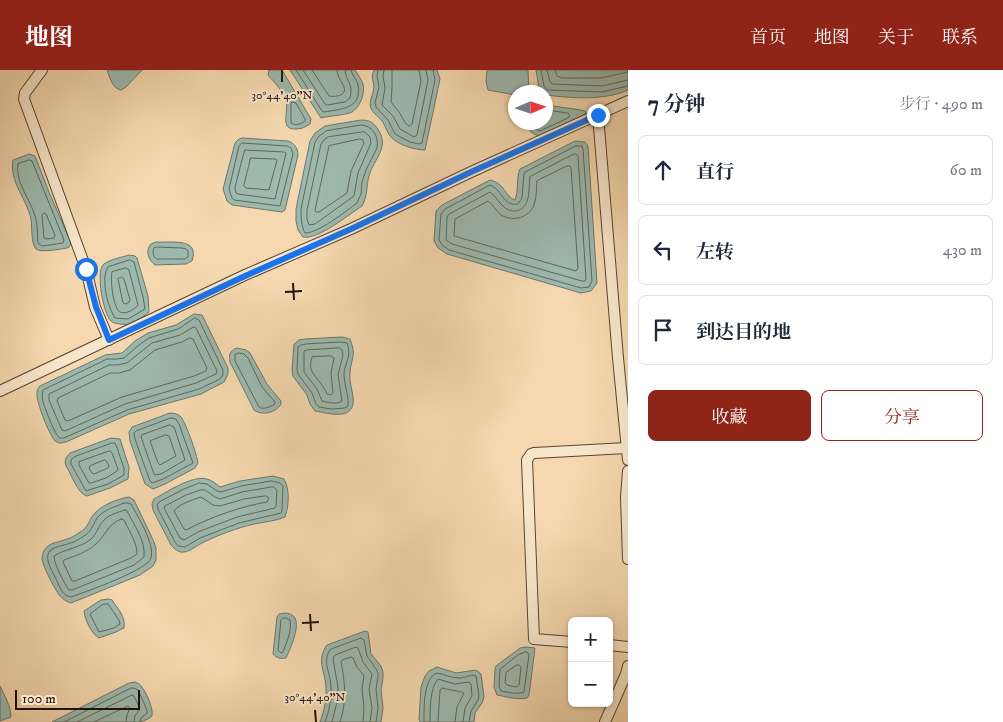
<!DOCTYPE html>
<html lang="zh">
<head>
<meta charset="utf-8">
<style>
  body { margin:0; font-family:"IM FELL DW Pica","Noto Serif SC",serif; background:#f6f6f7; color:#1f2937 }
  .controls { position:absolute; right:15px; bottom:15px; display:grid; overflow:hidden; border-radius:8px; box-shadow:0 1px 4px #0004 }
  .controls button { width:45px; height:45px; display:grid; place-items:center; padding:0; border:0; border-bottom:1px solid #e0e1e3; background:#fff; color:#1f2937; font:25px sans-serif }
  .compass { position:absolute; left:508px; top:15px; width:45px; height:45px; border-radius:50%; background:#fff; box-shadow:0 1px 4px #0004; rotate:87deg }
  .scale { position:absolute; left:15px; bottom:12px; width:125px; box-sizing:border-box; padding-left:5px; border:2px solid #23120a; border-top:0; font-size:14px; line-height:18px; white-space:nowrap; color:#23120a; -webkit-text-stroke:4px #f8e6cb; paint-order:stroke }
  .stop { position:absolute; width:15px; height:15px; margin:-11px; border:4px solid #1a73e8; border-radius:50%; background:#fff }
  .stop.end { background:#1a73e8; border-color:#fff; box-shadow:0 1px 5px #0008 }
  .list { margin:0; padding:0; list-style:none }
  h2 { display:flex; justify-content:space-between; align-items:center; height:65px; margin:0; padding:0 20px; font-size:21px }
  h2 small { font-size:16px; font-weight:400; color:#747a83 }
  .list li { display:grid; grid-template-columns:32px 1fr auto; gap:15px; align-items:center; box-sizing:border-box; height:70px; margin:0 10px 10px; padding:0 10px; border:1px solid #e0e1e3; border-radius:8px }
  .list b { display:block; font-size:19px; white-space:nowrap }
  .list em { font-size:16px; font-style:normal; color:#747a83 }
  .actions { display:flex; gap:10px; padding:15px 20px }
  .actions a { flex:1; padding:11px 0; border:1px solid #8f2418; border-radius:8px; text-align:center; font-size:18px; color:#8f2418 }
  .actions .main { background:#8f2418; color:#fff }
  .icon { flex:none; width:28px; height:28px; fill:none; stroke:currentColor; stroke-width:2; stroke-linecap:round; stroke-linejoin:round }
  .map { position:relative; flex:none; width:628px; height:652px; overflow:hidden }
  header { display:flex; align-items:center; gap:30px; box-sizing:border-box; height:70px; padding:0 25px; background:#8f2418; color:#fff }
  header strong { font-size:24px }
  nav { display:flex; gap:28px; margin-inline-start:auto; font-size:18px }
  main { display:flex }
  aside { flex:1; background:#fff }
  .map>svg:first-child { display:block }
  .water { fill:#9cb9ae; stroke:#6c766c }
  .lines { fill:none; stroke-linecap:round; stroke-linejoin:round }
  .shore { stroke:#60665c; stroke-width:1 }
  .minor-casing { stroke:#584433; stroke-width:12 }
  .minor { stroke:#f8e6cb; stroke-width:10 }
  .route { stroke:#1a73e8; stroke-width:6 }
  .ticks { fill:none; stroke:#23120a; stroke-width:2 }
  .ticks-label { font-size:12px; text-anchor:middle; fill:#23120a; stroke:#f8e6cb; stroke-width:4; stroke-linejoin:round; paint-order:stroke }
</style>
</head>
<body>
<header>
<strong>地图</strong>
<nav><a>首页</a><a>地图</a><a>关于</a><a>联系</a></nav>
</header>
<main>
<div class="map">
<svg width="628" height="652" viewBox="0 0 628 652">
  <rect width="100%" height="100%" fill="#f5d8af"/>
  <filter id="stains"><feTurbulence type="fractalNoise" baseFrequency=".004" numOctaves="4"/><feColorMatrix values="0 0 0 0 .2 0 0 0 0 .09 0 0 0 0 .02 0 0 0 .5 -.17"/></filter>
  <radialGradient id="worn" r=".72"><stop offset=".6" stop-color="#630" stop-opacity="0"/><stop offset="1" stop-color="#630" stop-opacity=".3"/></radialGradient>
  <g class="water">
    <path d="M107 0H142L126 17 121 20C112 18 110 8 107 0Z"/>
    <path d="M269 0H282L311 49 310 54C305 57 302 59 296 59 279 60 289 42 286 31 283 21 275 13 268 5Z"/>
    <path d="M290 0H355C358 4 361 9 363 14 365 23 361 36 352 42 346 45 328 46 321 48Z"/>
    <path d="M374 0H437L440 9 425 80C415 80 399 75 392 68 387 64 386 56 382 51 378 46 371 42 370 35 370 29 374 22 374 16 373 10 371 6 374 0Z"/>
    <polygon points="487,0 528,0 529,22 516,22 515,25 488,20 486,11"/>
    <path d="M536 0H628V20C603 31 572 28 546 25V22H543L539 18Z"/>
    <path d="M546 35 581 40 585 41 586 43 585 46 541 66C533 65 527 61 529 53L546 52Z"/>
    <path d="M361 50C369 50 373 52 377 58 391 77 374 88 369 106 366 116 368 126 362 136 348 145 318 170 303 167L298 160 296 151V139L310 71 315 63 325 56Z"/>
    <path d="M242 68 288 71C294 73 298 78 298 85L285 140 282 142 232 135 227 131 223 119 235 73 239 69Z"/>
    <path d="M575 71 585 72 588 76 597 213 591 221 581 223 447 184 438 178 434 171 436 141 442 135 490 110C505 113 505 127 515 130 519 120 516 108 520 99Z"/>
    <path d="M29 84 35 86 49 122 71 173 69 177 67 178C60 179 41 183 36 179 31 174 32 156 31 149 27 129 9 112 13 90Z"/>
    <path d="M156 172C171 173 200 167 192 191L186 194 155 195C148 189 145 181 151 174Z"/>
    <path d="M129 185 135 186 137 188 148 226 149 242C146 245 134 253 129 254 126 255 113 254 111 251 103 243 96 203 103 195 107 190 123 187 129 185Z"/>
    <path d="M194 244 202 245 228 298V304L224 312 201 324 129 344 66 372C62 373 59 374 55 371 49 364 36 332 37 323 37 319 38 319 40 316L105 285 122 283 135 271 148 263 176 255Z"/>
    <path d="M342 267 350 269C357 287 351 287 350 303 349 311 352 319 353 327 356 351 331 344 315 341L310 334 307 325 293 306 292 300 294 274 299 270 305 269Z"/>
    <path d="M237 278 246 280 250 283 267 314 281 331V334C276 343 262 346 254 340L230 292C229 285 229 281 237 278Z"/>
    <path d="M170 343C174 343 178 344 181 347 186 353 197 385 198 393L195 398 165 414 153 419 145 414 130 371 129 362 132 357Z"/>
    <path d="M111 368 120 369 129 397 128 409 110 418 87 426C77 423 72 405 66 396 64 390 66 387 70 383Z"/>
    <path d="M273 406 284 409C290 419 289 436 285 447 276 451 264 452 254 454 237 458 218 465 202 473 196 476 191 481 184 482 178 483 175 479 171 475L153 440 152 434 154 429C167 422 192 405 207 409 212 410 216 414 220 417L240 411Z"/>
    <path d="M129 427 134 430 154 472 156 478V490L153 496 140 505 71 533C67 532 64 530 61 527 56 522 43 497 42 489 42 486 43 481 46 478 51 472 60 472 67 469 71 468 76 465 80 462 88 458 89 450 94 444 102 435 117 429 129 427Z"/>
    <path d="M109 529 112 530C118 539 126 547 124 558L116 562 99 568C91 563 85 550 84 541L101 530Z"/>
    <path d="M285 543C289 543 293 545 295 548 300 558 290 579 286 588 280 589 277 588 273 584L277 547 279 544Z"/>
    <path d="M365 561 368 562 371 584 381 596 383 602V608L381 620 383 638 381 652H320C324 641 327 629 326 617 325 601 316 590 327 575Z"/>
    <path d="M526 577 535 578 529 625 527 628C518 630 507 627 497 625L494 617 495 598 496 596 520 578Z"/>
    <polygon points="437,597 456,603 476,600 481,604 484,627 482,633 475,643 474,652 420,652 419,649 421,617 425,606 429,601"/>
    <path d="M135 612C136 613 138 613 139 614 144 617 156 642 151 647 149 649 143 651 140 652H52L129 613Z"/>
    <path d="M0 616C4 625 11 636 11 647L0 651Z"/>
  </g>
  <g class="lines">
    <g class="shore">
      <path d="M296 0 322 41 324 42C341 39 362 39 358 15 357 9 352 6 351 0"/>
      <path d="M303 0 325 34 327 35 345 32 350 28C354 13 346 13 345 0"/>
      <path d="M312 0 329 26C335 27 347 26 344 17 341 10 338 8 337 0"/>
      <polyline points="378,0 377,6 379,17 375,33 376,37 388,50 395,64 410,72 419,74 422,73 435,10 433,0"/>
      <polyline points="384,0 383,6 385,18 382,35 393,46 400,59 414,67 417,65 428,10 426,0"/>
      <polyline points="392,0 392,18 391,32 399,42 406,54 409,56 412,54 421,11 419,0"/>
      <polyline points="541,0 544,16 547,20 602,22 628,16"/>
      <polyline points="547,0 550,12 552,14 602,16 628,10"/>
      <polyline points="555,0 557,6 562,8 601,8 628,2"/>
      <path d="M292 32 296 33 305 49V51C302 54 295 56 291 53V34Z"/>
      <polyline points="533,52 535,59 540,61 568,48 570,46 568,43 546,40"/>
      <path d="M361 55C373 55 379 67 377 78L366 100 362 112 361 124 357 133C346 141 319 163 305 163 301 156 301 147 301 139L315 72 319 66 326 61Z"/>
      <polygon points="362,62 365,62 370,67 371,73 358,103 354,126 315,154 309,155 307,149 307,140 321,74 324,70 328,67"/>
      <polygon points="360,69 363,70 364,73 351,101 347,123 319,142 316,142 315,140 329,76"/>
      <polygon points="242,73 287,76 291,78 293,84 280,136 234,130 232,128 229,119 239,76"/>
      <path d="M576 76H582L583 79 592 211 589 217 581 218 449 180 442 175 439 170 441 144 445 139 490 115C503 120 503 137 518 134L522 128 524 103Z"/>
      <polygon points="245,80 284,82 286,83 275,129 238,124 236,123 235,118"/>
      <path d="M574 84H576L578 86 586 209 585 211H582L452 174 446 170 447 147 449 144 490 122C496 126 498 132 504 137 507 140 511 141 515 141 532 139 528 118 530 107Z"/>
      <polygon points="251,88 275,89 277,90 269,120 246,118 244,116"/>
      <path d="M29 90 32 91 64 170 63 173 42 176 38 173C37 164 38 154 35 146 30 129 15 112 18 94Z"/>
      <path d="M567 96H570L571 98 578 198 576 201 454 166 455 149 488 131C493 134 496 141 501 145 513 152 529 148 534 135 537 127 536 119 537 111Z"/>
      <polygon points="44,143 46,144 55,165 54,168 46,169 44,168 42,146"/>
      <path d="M157 177 182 178 186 179 188 181V187L185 189H157C153 187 152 182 154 178Z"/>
      <path d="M130 190 134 192 143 227 145 239 128 249 115 248C108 237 100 209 108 197Z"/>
      <path d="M126 198 129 200 138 235C135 239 126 245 120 242 113 238 110 209 112 202Z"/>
      <polygon points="122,207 124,209 130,230 129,232 126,234 123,233 118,209"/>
      <path d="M195 248 199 250 223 300V304L220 309 199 319 127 340 64 368C63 368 62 368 60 368 55 366 45 338 43 332 42 328 42 324 43 320L107 289H117L124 288 139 275 149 268 178 259Z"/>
      <polygon points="194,257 196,258 217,301 216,304 196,313 125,334 65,361 62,360 49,330 49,324 109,295 117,295 127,293 152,273 180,265"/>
      <polygon points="190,268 193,269 207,298 206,301 194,306 122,327 68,351 65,350 57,331 58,328 110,303 119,303 130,300 155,280 182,272"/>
      <path d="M341 272 347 273C352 288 345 291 344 304 344 315 349 325 348 336L345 338 331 339 319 337 316 334 312 323 298 304 297 299 298 277 301 275 306 274Z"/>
      <path d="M340 278 342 280 343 285 338 305 342 331C337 335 328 332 322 331L317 319 304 302V281L307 280Z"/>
      <path d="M239 283 244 284 248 288 262 317 275 332 274 335C269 337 263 340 259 337L235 291V285Z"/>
      <path d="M331 286 334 288 331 303 333 323 331 325 327 324C323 314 314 307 311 299 310 296 311 291 312 287Z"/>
      <polygon points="171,348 176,349 179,354 193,393 163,409 152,413 150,411 135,369 134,363 136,361"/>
      <polygon points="170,355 174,357 185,390 161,404 155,405 154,404 141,367 142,365"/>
      <polygon points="166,365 169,366 176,386 160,395 158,393 150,371 152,370"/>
      <polygon points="112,373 115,373 116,375 124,398 124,405 108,414 86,421 71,394 71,390 74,387"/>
      <polygon points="110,381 112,383 118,399 117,401 106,408 91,413 89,413 79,395 79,392"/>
      <polygon points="105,390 107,392 109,396 108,398 94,404 92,403 89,398 90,396"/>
      <polygon points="272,411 280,413 283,416 282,440 281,443 239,453 200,468 185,477 178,476 175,472 158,439 157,435 159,432 184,419 199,413 207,414 217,421 221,422 241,416"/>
      <polygon points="273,417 275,418 277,420 276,436 275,438 237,447 198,462 184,470 180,468 164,438 165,436 186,425 200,420 205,420 215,427 220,429 242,422"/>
      <path d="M266 426 269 428 267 432C239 437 211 447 186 460L184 459 174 441C179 434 192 430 201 427L213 435 220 436 244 429Z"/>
      <path d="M124 433H128L131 434C138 447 155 474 151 488 148 500 85 522 71 527 63 526 60 518 57 511 54 504 44 490 49 482 53 476 64 476 70 473 75 472 79 469 84 466 91 462 93 455 97 448 103 440 115 437 124 433Z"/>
      <path d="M125 440 127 441C134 455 146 471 144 487L134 495 72 520H69C64 513 54 494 54 486 65 479 79 478 90 470 97 464 98 456 104 450 109 445 118 442 125 440Z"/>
      <path d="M121 449 124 450C129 461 137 472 137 484L131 488 75 511H72L63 492 64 490C75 486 87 482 96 474 107 464 106 456 121 449Z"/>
      <polygon points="108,534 119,550 120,554 114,558 99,562 90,544 102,535"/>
      <path d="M283 548H286L290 550C292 561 287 571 283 582L281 583 278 580 281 550Z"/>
      <path d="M526 582 528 583 529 585 524 622C517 625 508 622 501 621L499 616 500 599 518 585Z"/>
      <polygon points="517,595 519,595 521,597 519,615 516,617 507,615 505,613 506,603"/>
      <polyline points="64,652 131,618 134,618 138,620 147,640 147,643 141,648 140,652"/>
      <polyline points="77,652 132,625 134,626 140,639 135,646 134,652"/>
      <polyline points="94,652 128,636 130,638 127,645 126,652"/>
      <path d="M325 652C329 641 332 629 331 617 331 604 321 590 331 579L361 568 364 570 367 586 376 599 378 603V607L376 619 378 638 376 652"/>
      <polyline points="332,652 337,632 338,618 333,588 335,585 356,577 358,578 363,592 372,604 369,619 372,638 370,652"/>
      <path d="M340 652C347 631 345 612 341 592L342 590 351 587 353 588 357 597 364 606 362 618 364 638 363 652"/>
      <path d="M424 652C424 639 423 608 437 603 444 604 451 608 459 608 466 608 470 604 476 606L479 626 478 630 471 641 469 652"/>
      <path d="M430 652C430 640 430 617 438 609L455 614 469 612 471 614 472 626 465 638 463 652"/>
      <path d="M438 652 440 620 442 618C448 620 461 621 464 623L457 637 455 652"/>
    </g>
    <g class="minor-casing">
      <g id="minor">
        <polyline points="42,0 25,23 24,29 86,199 95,237 109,270"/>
        <polyline points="598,45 618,288 628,390"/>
        <polyline points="0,321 245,205 351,159 471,102 628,31"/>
        <polyline points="628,401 626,427 628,489"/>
        <polyline points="572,572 534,569 527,390 531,384 534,383 627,378"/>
        <polyline points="609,575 628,577"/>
        <polyline points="605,652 626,604 628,596"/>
      </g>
    </g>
    <use href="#minor" class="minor"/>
  </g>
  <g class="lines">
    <polyline class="route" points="86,199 96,237 109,270 245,206 351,159 471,102 598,45"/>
  </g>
  <path class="ticks" d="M282 0V12M293 213 294 230M285 222 302 221M310 544 311 561M302 553 319 552M315 640 316 652"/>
  <g class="ticks-label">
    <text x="282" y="29">30°44'40"N</text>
    <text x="315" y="631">30°44'40"N</text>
  </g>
  <rect width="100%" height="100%" filter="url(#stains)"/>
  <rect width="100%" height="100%" fill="url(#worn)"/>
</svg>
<div class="controls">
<button>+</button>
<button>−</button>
</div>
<svg class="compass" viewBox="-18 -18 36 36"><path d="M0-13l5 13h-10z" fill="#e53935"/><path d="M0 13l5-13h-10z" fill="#747a83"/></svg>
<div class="scale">100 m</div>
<div class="stop" style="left:86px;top:199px"></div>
<div class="stop end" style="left:598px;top:45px"></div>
</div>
<aside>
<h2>7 分钟<small>步行 · 490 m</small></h2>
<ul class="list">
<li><svg class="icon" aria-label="ahead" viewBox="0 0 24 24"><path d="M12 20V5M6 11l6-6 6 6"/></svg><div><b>直行</b></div><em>60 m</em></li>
<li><svg class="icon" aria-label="left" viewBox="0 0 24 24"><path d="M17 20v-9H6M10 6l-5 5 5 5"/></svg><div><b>左转</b></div><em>430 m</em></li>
<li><svg class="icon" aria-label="arrive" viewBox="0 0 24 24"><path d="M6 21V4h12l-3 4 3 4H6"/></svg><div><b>到达目的地</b></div></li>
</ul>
<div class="actions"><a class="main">收藏</a><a>分享</a></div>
</aside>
</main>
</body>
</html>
